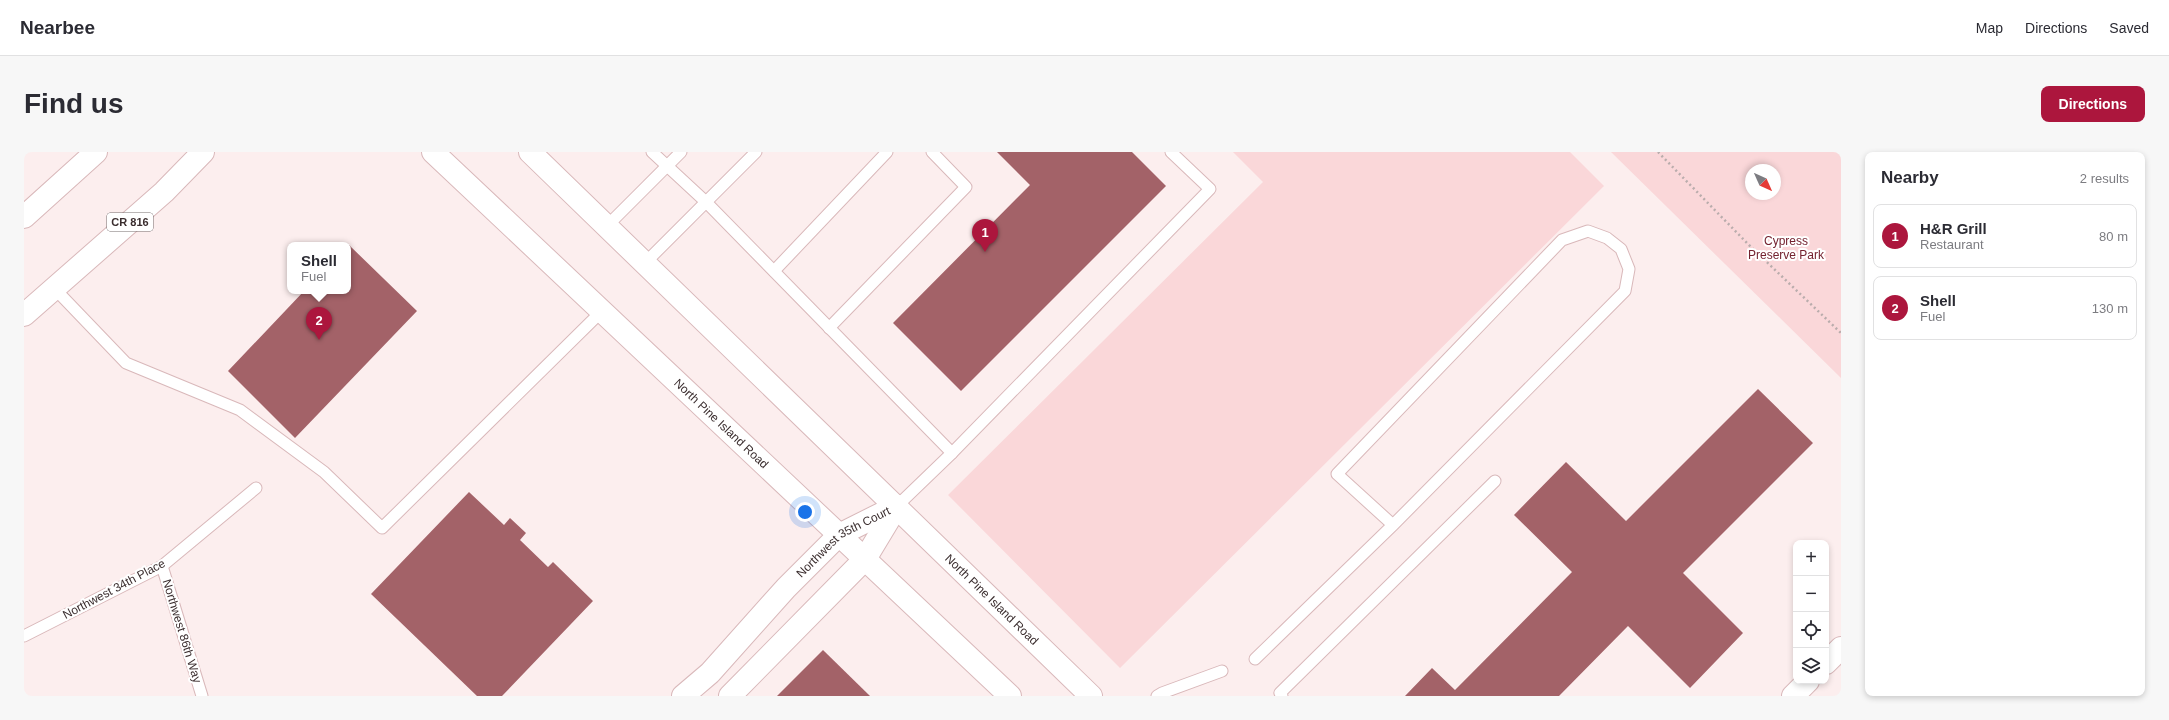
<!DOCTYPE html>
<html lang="en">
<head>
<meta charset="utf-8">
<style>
  body { margin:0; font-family:Arial,sans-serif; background:#f7f7f7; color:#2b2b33 }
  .controls { position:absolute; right:12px; bottom:12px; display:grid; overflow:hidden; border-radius:8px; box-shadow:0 2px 6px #0003 }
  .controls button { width:36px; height:36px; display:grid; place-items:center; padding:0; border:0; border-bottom:1px solid #e1e1e2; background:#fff; color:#2b2b33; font:20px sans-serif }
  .compass { position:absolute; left:1721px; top:12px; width:36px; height:36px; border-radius:50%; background:#fff; box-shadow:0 2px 6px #0003; rotate:135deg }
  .you { position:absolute; left:781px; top:360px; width:14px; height:14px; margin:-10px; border:3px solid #fff; border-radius:50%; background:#1a73e8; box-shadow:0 0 0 6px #1a73e833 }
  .badge { display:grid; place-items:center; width:26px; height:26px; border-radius:50%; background:#ac163d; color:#fff; font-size:13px; font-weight:700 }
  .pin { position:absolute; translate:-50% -33px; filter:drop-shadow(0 1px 2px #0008) }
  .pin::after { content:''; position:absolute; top:21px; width:14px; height:12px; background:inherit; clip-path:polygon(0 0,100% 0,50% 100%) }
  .popup { position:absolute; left:263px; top:90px; width:64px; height:52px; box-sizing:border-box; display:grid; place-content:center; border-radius:8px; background:#fff; filter:drop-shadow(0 1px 3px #0005); font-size:13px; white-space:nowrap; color:#7c7c81 }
  .popup b { font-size:15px; color:#2b2b33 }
  .popup::after { content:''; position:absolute; left:50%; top:100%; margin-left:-8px; border:8px solid transparent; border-top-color:#fff }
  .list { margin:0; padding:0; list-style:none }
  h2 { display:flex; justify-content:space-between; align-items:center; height:52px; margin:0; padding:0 16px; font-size:17px }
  h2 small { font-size:13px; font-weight:400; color:#7c7c81 }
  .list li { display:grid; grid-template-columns:26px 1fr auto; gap:12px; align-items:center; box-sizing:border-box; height:64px; margin:0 8px 8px; padding:0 8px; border:1px solid #e1e1e2; border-radius:8px }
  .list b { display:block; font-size:15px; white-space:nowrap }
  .list p { margin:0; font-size:13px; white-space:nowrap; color:#7c7c81 }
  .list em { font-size:13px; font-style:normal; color:#7c7c81 }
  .icon { flex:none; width:22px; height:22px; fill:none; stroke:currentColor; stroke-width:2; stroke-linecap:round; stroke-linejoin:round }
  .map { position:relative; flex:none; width:1817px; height:544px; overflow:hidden; border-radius:8px }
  header { display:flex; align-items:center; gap:24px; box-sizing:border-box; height:56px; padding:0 20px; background:#fff; border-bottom:1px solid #e1e1e2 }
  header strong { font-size:19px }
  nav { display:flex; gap:22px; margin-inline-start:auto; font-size:14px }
  .intro { display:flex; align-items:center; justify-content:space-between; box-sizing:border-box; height:96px; padding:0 24px }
  h1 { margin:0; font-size:28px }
  .button { padding:10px 18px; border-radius:8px; background:#ac163d; color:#fff; font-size:14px; font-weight:700 }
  main { display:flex; gap:24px; padding:0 24px }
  aside { flex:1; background:#fff; border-radius:8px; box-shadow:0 2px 6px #0003 }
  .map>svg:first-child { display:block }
  .green { fill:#fad7d9; fill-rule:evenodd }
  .building { fill:#a36268 }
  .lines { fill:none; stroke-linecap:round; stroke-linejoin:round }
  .lane-casing { stroke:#d9b8ba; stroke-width:13 }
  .street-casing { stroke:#d9b8ba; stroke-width:24 }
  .secondary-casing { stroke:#d9b8ba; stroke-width:24 }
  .primary-casing { stroke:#d9b8ba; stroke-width:24 }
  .path { stroke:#b9acac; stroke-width:2.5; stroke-dasharray:2 3; stroke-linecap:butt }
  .lane { stroke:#fff; stroke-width:11 }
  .street { stroke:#fff; stroke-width:22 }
  .secondary { stroke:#fff; stroke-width:22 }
  .primary { stroke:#fff; stroke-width:22 }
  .labels { text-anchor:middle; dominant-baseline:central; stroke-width:4; stroke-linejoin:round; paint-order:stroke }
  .shield { fill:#fff; stroke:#756c6d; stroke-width:1 }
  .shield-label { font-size:11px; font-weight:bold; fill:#3a2d2e }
  .park-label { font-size:12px; fill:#742330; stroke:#fff }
  .street-label { font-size:12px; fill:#3a2d2e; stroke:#fff }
</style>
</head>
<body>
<header>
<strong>Nearbee</strong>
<nav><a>Map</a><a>Directions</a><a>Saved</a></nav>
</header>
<div class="intro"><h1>Find us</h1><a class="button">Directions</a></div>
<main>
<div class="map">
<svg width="1817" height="544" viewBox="0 0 1817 544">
  <rect width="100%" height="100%" fill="#fceeee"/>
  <g class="green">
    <polygon points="1209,0 1546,0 1580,34 1096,516 924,343 1239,30"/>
    <path d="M1587 0H1817V226ZM1727 18H1751V42H1727Z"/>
  </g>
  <g class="building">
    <polygon points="973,0 1108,0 1142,34 937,239 869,171 1006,33"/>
    <polygon points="325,93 393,159 271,286 204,219 280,139 324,139"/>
    <polygon points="1734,237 1789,291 1659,421 1719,481 1666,536 1604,474 1535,544 1381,544 1408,516 1431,538 1548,420 1490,363 1542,310 1602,369"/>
    <polygon points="445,340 480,373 486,366 502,381 496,388 524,415 529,410 569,449 478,544 453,544 347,442"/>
    <polygon points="799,498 846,544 753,544"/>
  </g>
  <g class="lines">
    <g class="lane-casing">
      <g id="lane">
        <polyline points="628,0 682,50 928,301"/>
        <polyline points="583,74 657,0"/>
        <polyline points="621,111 732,0"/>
        <polyline points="750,119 863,0"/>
        <polyline points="31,137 102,211 216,258 300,320 358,376 578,159"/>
        <polyline points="805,176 942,35 908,0"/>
        <polyline points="873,354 928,301 1186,37 1147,0"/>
        <polyline points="138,414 178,544"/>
        <polyline points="0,484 138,414 232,336"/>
        <polyline points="1231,507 1369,373 1601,139 1605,117 1597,97 1583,86 1564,79 1538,88 1313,322 1369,373"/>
        <polyline points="1133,544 1138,541 1198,519"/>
        <polyline points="1258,544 1256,541 1471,329"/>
      </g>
    </g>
    <g class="street-casing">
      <g id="street">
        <polyline points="1802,511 1817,496"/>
        <path id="s1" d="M659 544 686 521 762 436 815 383 873 354"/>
        <polyline points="706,544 841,407 873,354"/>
        <polyline points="1769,544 1784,529"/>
      </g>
    </g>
    <g class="secondary-casing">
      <g id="secondary">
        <path id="s2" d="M409 0 986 544"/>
        <path id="s3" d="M506 0 1067 544"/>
      </g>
    </g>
    <g class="primary-casing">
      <g id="primary">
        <polyline points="0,65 72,0"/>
        <polyline points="0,163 140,40 179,0"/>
      </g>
    </g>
    <polyline class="path" points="1634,0 1725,93 1817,181"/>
    <use href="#lane" class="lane"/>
    <use href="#street" class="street"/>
    <use href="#secondary" class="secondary"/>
    <use href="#primary" class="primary"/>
  </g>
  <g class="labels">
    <rect class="shield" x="83" y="61" width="46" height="18" rx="3"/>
    <g class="shield-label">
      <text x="106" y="70">CR 816</text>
    </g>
    <g class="park-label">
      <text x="1762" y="89">Cypress<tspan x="1762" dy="14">Preserve Park</tspan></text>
    </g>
    <g class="street-label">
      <text stroke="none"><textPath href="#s2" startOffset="396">North Pine Island Road</textPath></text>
      <text stroke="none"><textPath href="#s1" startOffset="224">Northwest 35th Court</textPath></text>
      <text transform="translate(90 437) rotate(-28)">Northwest 34th Place</text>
      <text stroke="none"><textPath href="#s3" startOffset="643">North Pine Island Road</textPath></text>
      <text transform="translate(158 479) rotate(73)">Northwest 86th Way</text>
    </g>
  </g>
</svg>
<div class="controls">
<button>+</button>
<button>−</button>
<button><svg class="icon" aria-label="locate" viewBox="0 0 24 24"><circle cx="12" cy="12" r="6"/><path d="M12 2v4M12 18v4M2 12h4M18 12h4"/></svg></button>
<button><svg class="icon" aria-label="layers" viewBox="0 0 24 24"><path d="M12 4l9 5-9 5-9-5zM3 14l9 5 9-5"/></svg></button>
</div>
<svg class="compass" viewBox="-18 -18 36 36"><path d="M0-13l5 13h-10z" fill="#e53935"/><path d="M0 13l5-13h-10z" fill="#7c7c81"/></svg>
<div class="you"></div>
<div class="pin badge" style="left:961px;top:100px">1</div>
<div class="pin badge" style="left:295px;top:188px">2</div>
<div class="popup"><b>Shell</b>Fuel</div>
</div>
<aside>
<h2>Nearby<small>2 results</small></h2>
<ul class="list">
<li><span class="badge">1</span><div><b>H&amp;R Grill</b><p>Restaurant</p></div><em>80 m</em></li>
<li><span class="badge">2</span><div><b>Shell</b><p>Fuel</p></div><em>130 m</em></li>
</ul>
</aside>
</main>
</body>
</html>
